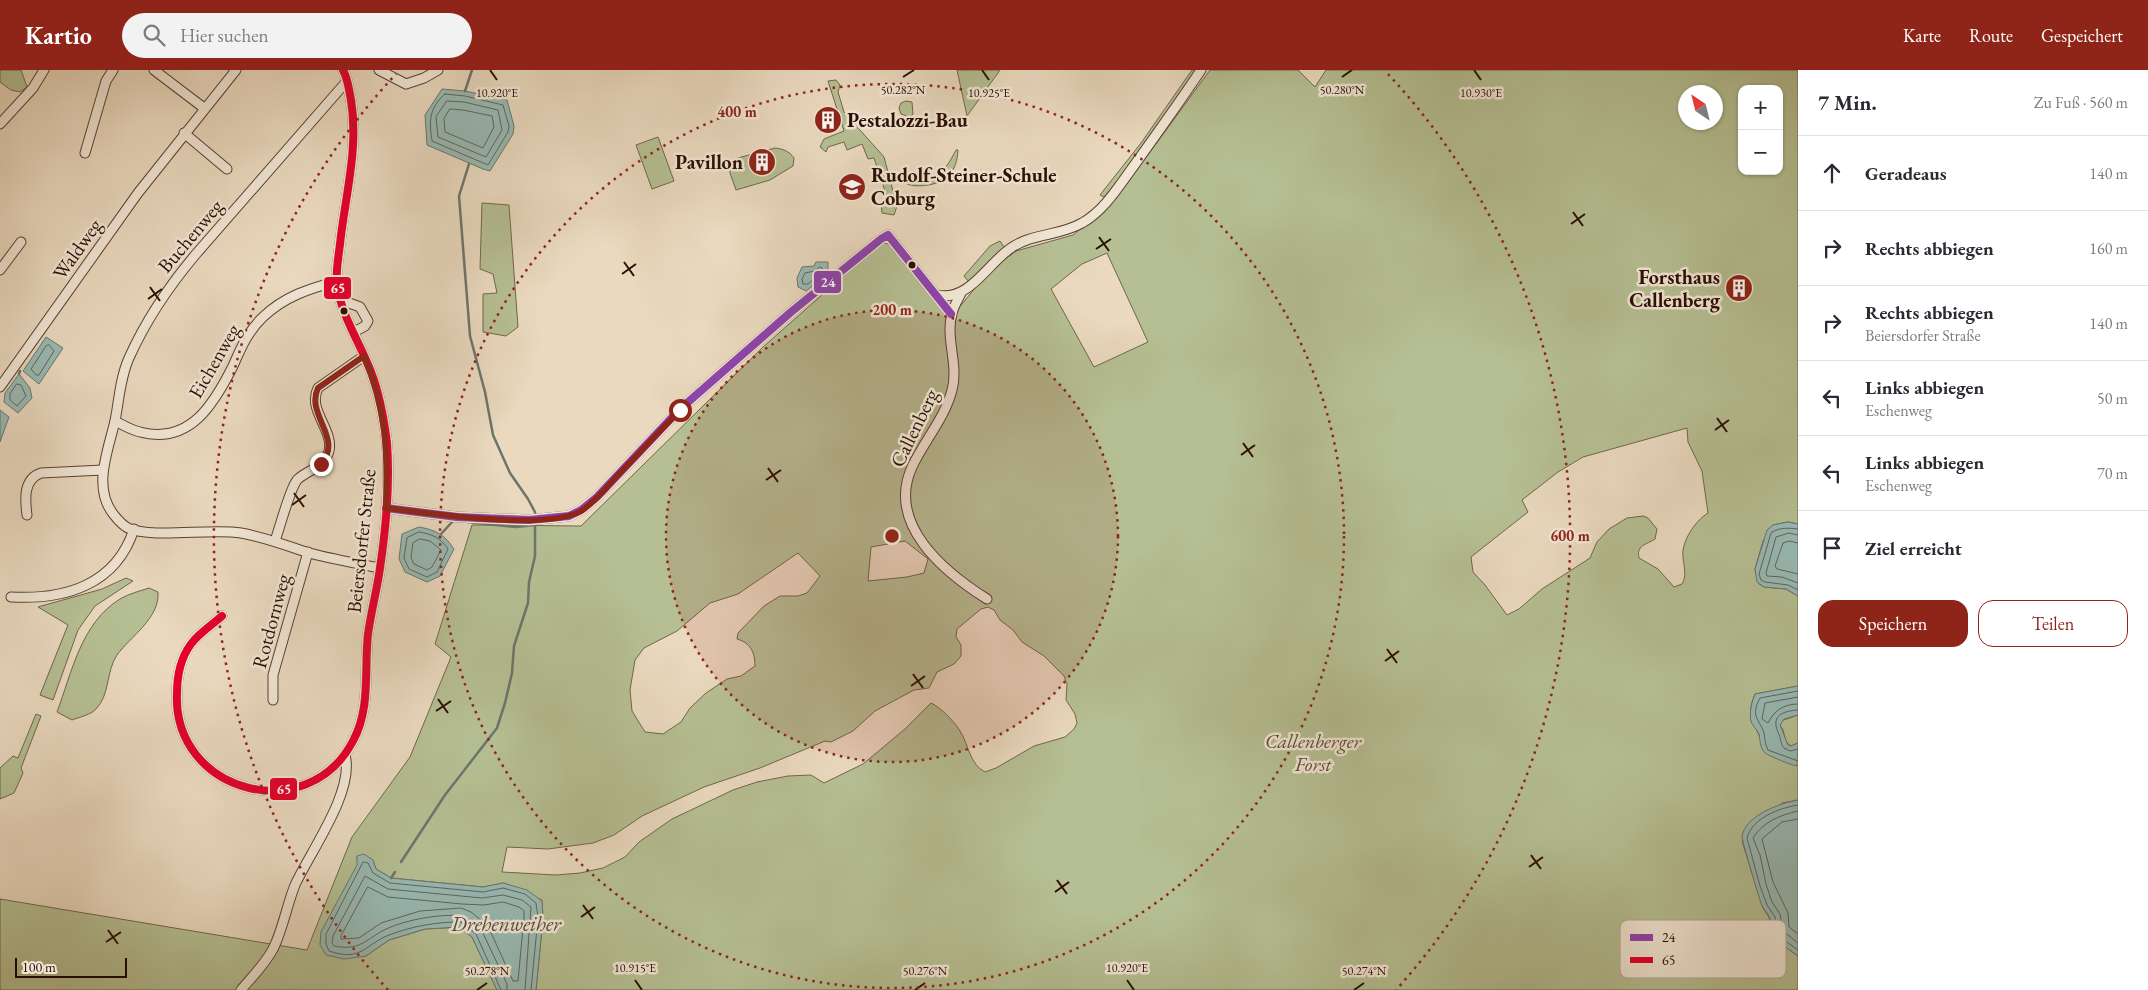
<!DOCTYPE html>
<html lang="de">
<head>
<meta charset="utf-8">
<style>
  body { margin:0; font-family:"EB Garamond",serif; background:#f2f2f3; color:#2b2b33 }
  .controls { position:absolute; right:15px; top:15px; display:grid; overflow:hidden; border-radius:10px; box-shadow:0 1px 4px #0004 }
  .controls button { width:45px; height:45px; display:grid; place-items:center; padding:0; border:0; border-bottom:1px solid #e1e1e2; background:#fff; color:#2b2b33; font:25px sans-serif }
  .compass { position:absolute; left:1678px; top:15px; width:45px; height:45px; border-radius:50%; background:#fff; box-shadow:0 1px 4px #0004; rotate:325deg }
  .scale { position:absolute; left:15px; bottom:12px; width:112px; box-sizing:border-box; padding-left:5px; border:2px solid #2a0e03; border-top:0; font-size:14px; line-height:18px; white-space:nowrap; color:#2a0e03; -webkit-text-stroke:4px #f1e6d5; paint-order:stroke }
  .stop { position:absolute; width:15px; height:15px; margin:-11px; border:4px solid #8f2418; border-radius:50%; background:#fff }
  .stop.end { background:#8f2418; border-color:#fff; box-shadow:0 1px 5px #0008 }
  .list { margin:0; padding:0; list-style:none }
  h2 { display:flex; justify-content:space-between; align-items:center; height:65px; margin:0; padding:0 20px; font-size:21px }
  h2 small { font-size:16px; font-weight:400; color:#7c7c81 }
  .list li { display:grid; grid-template-columns:32px 1fr auto; gap:15px; align-items:center; box-sizing:border-box; height:75px; padding:0 20px; border-top:1px solid #e1e1e2 }
  .list b { display:block; font-size:19px; white-space:nowrap }
  .list p { margin:0; font-size:16px; white-space:nowrap; color:#7c7c81 }
  .list em { font-size:16px; font-style:normal; color:#7c7c81 }
  .actions { display:flex; gap:10px; padding:15px 20px }
  .actions a { flex:1; padding:11px 0; border:1px solid #8f2418; border-radius:15px; text-align:center; font-size:18px; color:#8f2418 }
  .actions .main { background:#8f2418; color:#fff }
  .icon { flex:none; width:28px; height:28px; fill:none; stroke:currentColor; stroke-width:2; stroke-linecap:round; stroke-linejoin:round }
  .map { position:relative; flex:none; width:1798px; height:920px; overflow:hidden }
  header { display:flex; align-items:center; gap:30px; box-sizing:border-box; height:70px; padding:0 25px; background:#8f2418; color:#fff }
  header strong { font-size:24px }
  nav { display:flex; gap:28px; margin-inline-start:auto; font-size:18px }
  .search { width:350px; height:45px; background:#f2f2f3; display:flex; align-items:center; gap:12px; box-sizing:border-box; padding:0 18px; border-radius:28px; color:#7c7c81; font-size:19px }
  main { display:flex }
  aside { flex:1; background:#fff }
  .map>svg:first-child { display:block }
  .green { fill:#b5bf93; stroke:#70664b; fill-rule:evenodd }
  .water { fill:#98bab4; stroke:#6c756d }
  .lines { fill:none; stroke-linecap:round; stroke-linejoin:round }
  .shore { stroke:#61645c; stroke-width:1 }
  .stream { stroke:#6c756d; stroke-width:2.5 }
  .minor-casing { stroke:#5a4132; stroke-width:11 }
  .minor { stroke:#f1e6d5; stroke-width:9 }
  .bus-1-casing { stroke:#f1e6d5; stroke-width:11 }
  .bus-2-casing { stroke:#f1e6d5; stroke-width:11 }
  .bus-1 { stroke:#8e44ad; stroke-width:8 }
  .bus-2 { stroke:#e4002b; stroke-width:8 }
  .route { stroke:#8f2418; stroke-width:6 }
  .ticks { fill:none; stroke:#2a0e03; stroke-width:2 }
  .ring { fill:none; stroke:#8f2418; stroke-width:2.5; stroke-dasharray:2.5 5 }
  .bus-dot { fill:#2a0e03; stroke:#f1e6d5; stroke-width:2 }
  .labels { text-anchor:middle; dominant-baseline:central; stroke-width:5; stroke-linejoin:round; paint-order:stroke }
  .poi-label { font-size:20px; font-weight:bold; fill:#2a0e03; stroke:#f1e6d5; text-anchor:start }
  .street-label { font-size:20px; fill:#2a0e03; stroke:#f1e6d5 }
  .park-label { font-size:20px; font-style:italic; fill:#5b4c35; stroke:#f1e6d5 }
  .water-label { font-size:21px; font-style:italic; fill:#504a41; stroke:#f1e6d5 }
  .key { fill:#f1e6d5; stroke:#b5a596; stroke-width:1 }
  .key-label { font-size:14px; fill:#2a0e03 }
  .ticks-label { font-size:12px; text-anchor:middle; fill:#2a0e03; stroke:#f1e6d5; stroke-width:5; stroke-linejoin:round; paint-order:stroke }
  .centre { fill:#8f2418; stroke:#f1e6d5; stroke-width:2.5 }
  .ring-label { font-size:15px; text-anchor:middle; font-weight:bold; fill:#8f2418; stroke:#f1e6d5; stroke-width:5; stroke-linejoin:round; paint-order:stroke }
  .line-badge { stroke:#f1e6d5; stroke-width:2 }
  .badge-label { font-size:14px; text-anchor:middle; font-weight:bold; fill:#fff }
</style>
</head>
<body>
<header>
<strong>Kartio</strong>
<div class="search"><svg class="icon" aria-label="search" viewBox="0 0 24 24"><circle cx="10" cy="10" r="6"/><path d="M15 15l6 6"/></svg>Hier suchen</div>
<nav><a>Karte</a><a>Route</a><a>Gespeichert</a></nav>
</header>
<main>
<div class="map">
<svg width="1798" height="920" viewBox="0 0 1798 920">
  <rect width="100%" height="100%" fill="#ead9bf"/>
  <filter id="stains"><feTurbulence type="fractalNoise" baseFrequency=".004" numOctaves="4"/><feColorMatrix values="0 0 0 0 .2 0 0 0 0 .09 0 0 0 0 .02 0 0 0 .5 -.17"/></filter>
  <radialGradient id="worn" r=".72"><stop offset=".6" stop-color="#630" stop-opacity="0"/><stop offset="1" stop-color="#630" stop-opacity=".3"/></radialGradient>
  <g class="green">
    <polygon points="0,0 21,0 27,17 20,22 11,20 0,12"/>
    <polygon points="957,0 1000,0 967,46"/>
    <polygon points="1192,0 1197,0 1125,102 1104,127 1100,125 1141,73"/>
    <path d="M1210 0H1298L1315 17 1326 0H1798V454L1788 452 1773 455 1763 471 1755 499 1759 514 1764 517 1786 519 1798 526V616L1755 624C1748 640 1750 646 1757 661 1766 677 1757 683 1780 689 1788 691 1790 696 1798 695V730L1782 733 1742 771 1763 838 1769 847 1773 868 1798 886V920H536L543 848 542 830 504 813 483 817 391 808 376 799 373 790 357 786 366 886 389 870 425 859 460 857 472 867 497 920H0V829L307 880 352 767 410 687 451 587 435 574 472 455 581 456 763 277 882 172 891 175 938 229 957 240 989 201 1016 181 1073 165 1115 130ZM1742 19H1779V101H1742ZM1686 22H1716V52H1686ZM1107 183 1148 272 1094 297 1051 219 1082 194ZM1687 358 1688 372 1702 401 1708 443C1695 451 1681 472 1683 487 1684 497 1687 506 1682 514L1674 517 1658 499 1639 488C1636 475 1646 475 1655 469L1657 459 1648 448 1643 446 1627 448 1609 459 1597 472 1590 488 1542 519 1519 539 1507 545 1485 515 1473 502 1471 487 1528 442 1522 430 1558 402 1583 387ZM905 471 928 489 924 503 907 507 868 511 871 477ZM798 483 820 506 807 523 798 526H780L764 536 738 563 737 569C751 573 755 583 755 596L741 606 727 609 706 623 690 638 681 652 663 664 645 662 632 641 630 620 635 590 644 578 677 561 710 533 738 524ZM988 537 994 540 1000 550 1013 560 1022 572 1044 586 1064 606 1067 614 1066 630 1075 644 1077 653 1074 659 1065 667 1034 676 996 698 985 702C970 695 968 673 960 661 954 651 941 638 931 633L905 659 863 694 824 713 811 705 788 706 757 712 733 720 672 749 639 772 625 787 603 798 580 803 556 805 502 802 507 777 548 779 593 773 614 765 642 746 704 717 760 698 825 671 831 672 853 661 875 641 914 620 929 618 937 602 954 594 961 586V575L956 567 957 559 981 539Z"/>
    <polygon points="836,10 840,15 838,22 844,42 884,87 897,136 894,145 882,143 881,132 887,127 874,88 868,89 862,74 847,80 844,72 828,77 826,82 820,77 824,69 844,61 828,11"/>
    <polygon points="906,31 912,32 913,44 910,47 901,44 899,38 901,33"/>
    <polygon points="658,67 674,111 652,119 636,75"/>
    <path d="M775 78C783 79 789 81 794 88L793 96 770 110 736 120 730 103V93L734 89Z"/>
    <path d="M956 80H958C957 100 948 112 928 115 919 116 914 117 905 113L908 106C936 113 944 103 956 80Z"/>
    <polygon points="482,133 509,135 518,257 506,266 483,262 483,224 497,223 493,204 480,199"/>
    <polygon points="1000,171 1004,177 969,212 964,206 990,176"/>
    <polygon points="126,508 133,511 95,536 78,560 53,630 40,625 68,555 38,537 102,519"/>
    <path d="M149 518 158 522C160 548 131 566 117 585 106 601 110 625 96 639 91 645 79 647 72 650L57 642C72 602 81 553 120 529 128 524 140 521 149 518Z"/>
    <polygon points="36,644 41,646 21,698 23,703 14,723 0,729 0,698 13,686 18,688"/>
    <polygon points="1798,645 1798,673 1791,676 1786,672 1783,660 1780,655 1781,651"/>
  </g>
  <g class="water">
    <polygon points="442,19 465,21 507,30 514,56 513,64 490,101 483,99 427,75 425,45"/>
    <polygon points="816,192 828,192 828,204 806,221 798,217 797,208 802,197 814,196"/>
    <polygon points="46,267 63,278 39,314 23,301"/>
    <polygon points="19,304 30,318 32,328 18,343 4,332 5,323"/>
    <polygon points="0,340 9,347 0,372"/>
    <polygon points="1788,452 1798,454 1798,526 1786,519 1764,517 1757,512 1755,499 1767,460 1773,455"/>
    <path d="M419 457C436 460 445 465 454 479L440 506 427 512 405 502 399 489 402 464Z"/>
    <path d="M1798 616V645L1784 649 1780 655 1788 675 1791 676 1798 673 1797 696C1793 696 1767 685 1765 683 1760 678 1760 670 1759 664 1757 659 1752 656 1751 651 1749 643 1752 631 1755 624Z"/>
    <path d="M1798 730V886L1773 868C1771 861 1771 855 1770 849 1769 844 1764 840 1762 836 1759 828 1742 771 1742 766 1746 745 1781 733 1798 730Z"/>
    <polygon points="364,784 373,790 376,799 391,808 483,817 503,813 527,820 542,831 543,848 536,920 497,920 472,867 460,857 425,859 389,870 366,886 344,889 326,885 320,875 321,862 357,795 357,786"/>
  </g>
  <g class="lines">
    <g class="shore">
      <path d="M445 24 465 26 503 35 509 56 508 62 488 95 432 71C429 51 429 38 445 24Z"/>
      <polygon points="447,31 464,32 498,40 502,60 486,87 438,67 436,47"/>
      <polygon points="450,39 463,40 492,46 494,57 483,78 445,62 444,49"/>
      <polygon points="820,197 823,199 822,202 808,214 803,214 802,209 805,203 815,201"/>
      <polygon points="49,275 54,281 39,305 36,305 31,299 46,276"/>
      <polygon points="17,314 21,315 26,326 17,336 10,330 10,324"/>
      <path d="M1798 459C1789 458 1779 457 1771 463L1759 504 1761 510 1765 512 1788 515 1798 520"/>
      <path d="M419 462C432 464 441 468 448 479L437 502 427 507 409 499 404 488 407 468Z"/>
      <polyline points="1798,465 1789,463 1776,467 1766,503 1767,506 1782,507 1798,513"/>
      <polygon points="420,469 430,471 441,480 432,497 427,500 414,494 411,488 413,473"/>
      <polyline points="1798,473 1789,471 1783,473 1775,496 1777,499 1798,504"/>
      <path d="M1798 621 1760 628C1750 647 1759 648 1764 663 1765 669 1765 674 1768 680L1798 691"/>
      <path d="M1798 627 1765 633 1762 649 1768 653C1774 641 1783 634 1798 634"/>
      <path d="M1798 640C1782 641 1771 646 1778 662 1781 668 1780 673 1784 678L1790 681 1798 679"/>
      <path d="M1798 735C1780 738 1753 747 1747 768L1760 816 1767 835 1775 847 1777 865 1798 880"/>
      <path d="M1798 741C1780 745 1763 752 1753 768L1760 785 1766 814 1772 832 1780 844 1783 861 1798 873"/>
      <polyline points="1798,749 1782,752 1762,769 1773,812 1788,843 1789,857 1798,864"/>
      <polygon points="368,817 388,827 462,834 484,835 503,832 519,837 524,841 524,847 518,911 513,911 488,856 471,842 461,838 420,841 381,853 359,868 341,869 341,866"/>
      <path d="M501 920 476 864 461 852C436 852 413 856 389 865 364 875 362 892 329 881L326 874V864L363 792 368 793 373 803 390 813 483 822 503 818 525 824 536 833 538 848 531 920"/>
      <path d="M507 920V914L482 861 464 846C441 843 404 850 384 860 364 871 359 881 334 876L332 873 333 866 365 806 388 819 482 828 503 825 522 830 531 837 525 920"/>
    </g>
    <g class="stream">
      <polyline points="465,21 472,0"/>
      <polyline points="469,94 459,126 470,266 485,322 493,365 510,403 528,429 535,442 535,446"/>
      <polyline points="19,304 20,301"/>
      <polyline points="458,451 516,457 535,455"/>
      <polyline points="441,464 453,451"/>
      <polyline points="401,792 445,725 497,658 505,633 512,603 514,576 528,533 529,512 535,486 535,452"/>
      <polyline points="391,808 395,802"/>
    </g>
    <g class="minor-casing">
      <g id="minor">
        <polyline points="154,0 204,38"/>
        <polyline points="379,0 406,14 424,8 438,0"/>
        <path d="M347 11 196 184C169 216 146 250 129 288 120 308 119 331 115 351 108 381 92 418 114 445 118 450 122 455 128 458 153 469 210 458 241 463 264 467 285 475 306 482 330 489 356 493 380 498"/>
        <polyline points="0,54 33,18 44,0"/>
        <polyline points="184,63 227,99"/>
        <polyline points="85,83 106,11 113,0"/>
        <polyline points="0,200 21,172"/>
        <path d="M961 223C958 230 953 237 952 244 945 268 959 295 952 320 945 348 924 371 912 397 886 454 944 502 987 529"/>
        <path d="M937 225C969 232 987 194 1011 178 1032 163 1060 166 1082 153 1104 141 1119 116 1133 97 1156 65 1179 33 1201 0"/>
        <polyline points="341,230 360,237 368,251 365,256 354,262"/>
        <polyline points="0,317 138,123 236,0"/>
        <path d="M115 351C123 355 131 360 140 362 190 375 214 334 233 296 241 278 248 261 263 247 285 226 309 219 337 211"/>
        <polyline points="386,438 457,447 529,450 569,446 581,440 597,427 679,340 791,242 881,169 888,165 951,244"/>
        <path d="M27 445C25 430 23 409 41 403L103 400"/>
        <path d="M275 471C279 460 291 415 298 409 308 400 325 397 329 381 334 360 307 340 318 318L364 286"/>
        <path d="M11 527C65 530 116 515 134 459"/>
        <path d="M222 546C212 555 199 563 191 574 180 589 177 605 177 623 172 722 307 759 353 671 371 638 364 600 368 564 371 542 377 520 380 498 386 458 390 414 387 373 384 349 380 325 371 302 361 275 344 250 338 221 335 206 338 190 340 174 345 127 359 78 351 30 349 20 348 9 343 0"/>
        <polyline points="273,630 273,605 308,482"/>
        <path d="M241 920C252 907 267 892 274 877 283 858 287 835 295 815 310 782 355 721 345 685"/>
      </g>
    </g>
    <use href="#minor" class="minor"/>
    <g class="bus-1-casing">
      <polyline id="bus-1" points="386,438 457,447 529,450 569,446 581,440 597,427 679,340 791,242 881,169 888,165 951,244"/>
    </g>
    <g class="bus-2-casing">
      <path id="bus-2" d="M222 546C212 555 199 563 191 574 180 589 177 605 177 623 172 722 307 759 353 671 371 638 364 600 368 564 371 542 377 520 380 498 386 458 390 414 387 373 384 349 380 325 371 302 361 275 344 250 338 221 335 206 338 190 340 174 345 127 359 78 351 30 349 20 348 9 343 0"/>
    </g>
    <use href="#bus-1" class="bus-1"/>
    <use href="#bus-2" class="bus-2"/>
  </g>
  <g class="lines">
    <path class="route" d="M321 394C344 368 305 345 318 318L364 286C386 337 388 383 386 438 428 443 547 461 581 441 595 432 606 418 617 406 638 384 659 362 680 340"/>
  </g>
  <path class="ticks" d="M490 0 497 10M982 0 989 10M1474 0 1481 10M903 7 914 0M1342 7 1352 0M1573 142 1583 156M1571 154 1585 144M1099 167 1109 181M1096 179 1111 169M624 192 634 206M622 204 636 194M150 217 160 231M148 229 162 219M1717 348 1727 362M1715 360 1729 350M1243 373 1253 387M1241 385 1255 375M768 398 778 412M766 410 781 400M294 423 304 437M292 435 306 425M1387 579 1397 593M1385 591 1399 581M913 604 923 618M911 616 925 606M438 629 448 643M436 641 451 631M1531 785 1541 799M1529 797 1543 787M1057 810 1067 824M1055 822 1069 812M583 835 593 849M581 847 595 837M108 860 118 874M106 872 121 862M635 910 642 920M1127 910 1134 920M477 920 487 913M915 920 925 913M1354 920 1364 913"/>
  <circle cx="892" cy="466" r="226" fill="#8f2418" fill-opacity=".12"/>
  <g class="ring">
    <circle cx="892" cy="466" r="226"/>
    <circle cx="892" cy="466" r="452"/>
    <path d="M388 920A678 678 0 0 1 396 4M1388 4A678 678 0 0 1 1396 920"/>
  </g>
  <defs>
    <g id="building-disc" transform="scale(1.4375)"><circle r="9.5" fill="#8f2418" stroke="#f1e6d5"/><path d="M-4-6H4V6H1V3H-1V6H-4ZM-2.5-4.3h1.7v1.8h-1.7ZM.8-4.3h1.7v1.8H.8ZM-2.5-1h1.7V.8h-1.7ZM.8-1h1.7V.8H.8Z" fill="#fff"/></g>
    <g id="school-disc" transform="scale(1.4375)"><circle r="9.5" fill="#8f2418" stroke="#f1e6d5"/><path d="M0-5L7-2L0 1L-7-2ZM-4 1L0 2.5L4 1V4Q0 6-4 4Z" fill="#fff"/></g>
  </defs>
  <g fill-rule="evenodd">
    <use href="#building-disc" x="828" y="50"/>
    <use href="#building-disc" x="762" y="92"/>
    <use href="#school-disc" x="852" y="117"/>
    <use href="#building-disc" x="1739" y="218"/>
  </g>
  <g class="bus-dot">
    <circle cx="912" cy="195" r="4.5"/>
    <circle cx="344" cy="241" r="4.5"/>
  </g>
  <g class="labels">
    <g class="poi-label">
      <text x="847" y="50">Pestalozzi-Bau</text>
      <text x="743" y="92" text-anchor="end">Pavillon</text>
      <text x="871" y="105">Rudolf-Steiner-Schule<tspan x="871" dy="23">Coburg</tspan></text>
      <text x="1720" y="207" text-anchor="end">Forsthaus<tspan x="1720" dy="23">Callenberg</tspan></text>
    </g>
    <g class="street-label">
      <text transform="translate(190 166) rotate(-50)">Buchenweg</text>
      <text transform="translate(77 179) rotate(-55)">Waldweg</text>
      <text transform="translate(214 291) rotate(-60)">Eichenweg</text>
      <text transform="translate(914 358) rotate(-64)">Callenberg</text>
      <text transform="translate(361 471) rotate(-84)">Beiersdorfer Straße</text>
      <text transform="translate(271 551) rotate(-75)">Rotdornweg</text>
    </g>
    <g class="park-label">
      <text x="1313" y="671">Callenberger<tspan x="1313" dy="23">Forst</tspan></text>
    </g>
    <g class="water-label">
      <text x="506" y="853">Drehenweiher</text>
    </g>
  </g>
  <rect x="1620" y="850" width="166" height="58" rx="8" class="key"/>
  <rect x="1630" y="864" width="23" height="7" fill="#8e44ad"/>
  <rect x="1630" y="887" width="23" height="6" fill="#e4002b"/>
  <g class="key-label">
    <text x="1662" y="872">24</text>
    <text x="1662" y="895">65</text>
  </g>
  <g class="ticks-label">
    <text x="903" y="24">50.282°N</text>
    <text x="1342" y="24">50.280°N</text>
    <text x="497" y="27">10.920°E</text>
    <text x="989" y="27">10.925°E</text>
    <text x="1481" y="27">10.930°E</text>
    <text x="635" y="902">10.915°E</text>
    <text x="1127" y="902">10.920°E</text>
    <text x="487" y="905">50.278°N</text>
    <text x="925" y="905">50.276°N</text>
    <text x="1364" y="905">50.274°N</text>
  </g>
  <circle cx="892" cy="466" r="8" class="centre"/>
  <g class="ring-label">
    <text x="737" y="47">400 m</text>
    <text x="892" y="245">200 m</text>
    <text x="1570" y="471">600 m</text>
  </g>
  <g class="line-badge">
    <rect x="813" y="200" width="29" height="24" rx="5" fill="#8e44ad"/>
    <rect x="323" y="206" width="29" height="24" rx="5" fill="#e4002b"/>
    <rect x="269" y="707" width="29" height="24" rx="5" fill="#e4002b"/>
  </g>
  <g class="badge-label">
    <text x="828" y="217">24</text>
    <text x="338" y="223">65</text>
    <text x="284" y="724">65</text>
  </g>
  <rect width="100%" height="100%" filter="url(#stains)"/>
  <rect width="100%" height="100%" fill="url(#worn)"/>
</svg>
<div class="controls">
<button>+</button>
<button>−</button>
</div>
<svg class="compass" viewBox="-18 -18 36 36"><path d="M0-13l5 13h-10z" fill="#e53935"/><path d="M0 13l5-13h-10z" fill="#7c7c81"/></svg>
<div class="scale">100 m</div>
<div class="stop" style="left:680px;top:340px"></div>
<div class="stop end" style="left:321px;top:394px"></div>
</div>
<aside>
<h2>7 Min.<small>Zu Fuß · 560 m</small></h2>
<ul class="list">
<li><svg class="icon" aria-label="ahead" viewBox="0 0 24 24"><path d="M12 20V5M6 11l6-6 6 6"/></svg><div><b>Geradeaus</b></div><em>140 m</em></li>
<li><svg class="icon" aria-label="right" viewBox="0 0 24 24"><path d="M7 20v-9h11M14 6l5 5-5 5"/></svg><div><b>Rechts abbiegen</b></div><em>160 m</em></li>
<li><svg class="icon" aria-label="right" viewBox="0 0 24 24"><path d="M7 20v-9h11M14 6l5 5-5 5"/></svg><div><b>Rechts abbiegen</b><p>Beiersdorfer Straße</p></div><em>140 m</em></li>
<li><svg class="icon" aria-label="left" viewBox="0 0 24 24"><path d="M17 20v-9H6M10 6l-5 5 5 5"/></svg><div><b>Links abbiegen</b><p>Eschenweg</p></div><em>50 m</em></li>
<li><svg class="icon" aria-label="left" viewBox="0 0 24 24"><path d="M17 20v-9H6M10 6l-5 5 5 5"/></svg><div><b>Links abbiegen</b><p>Eschenweg</p></div><em>70 m</em></li>
<li><svg class="icon" aria-label="arrive" viewBox="0 0 24 24"><path d="M6 21V4h12l-3 4 3 4H6"/></svg><div><b>Ziel erreicht</b></div></li>
</ul>
<div class="actions"><a class="main">Speichern</a><a>Teilen</a></div>
</aside>
</main>
</body>
</html>
